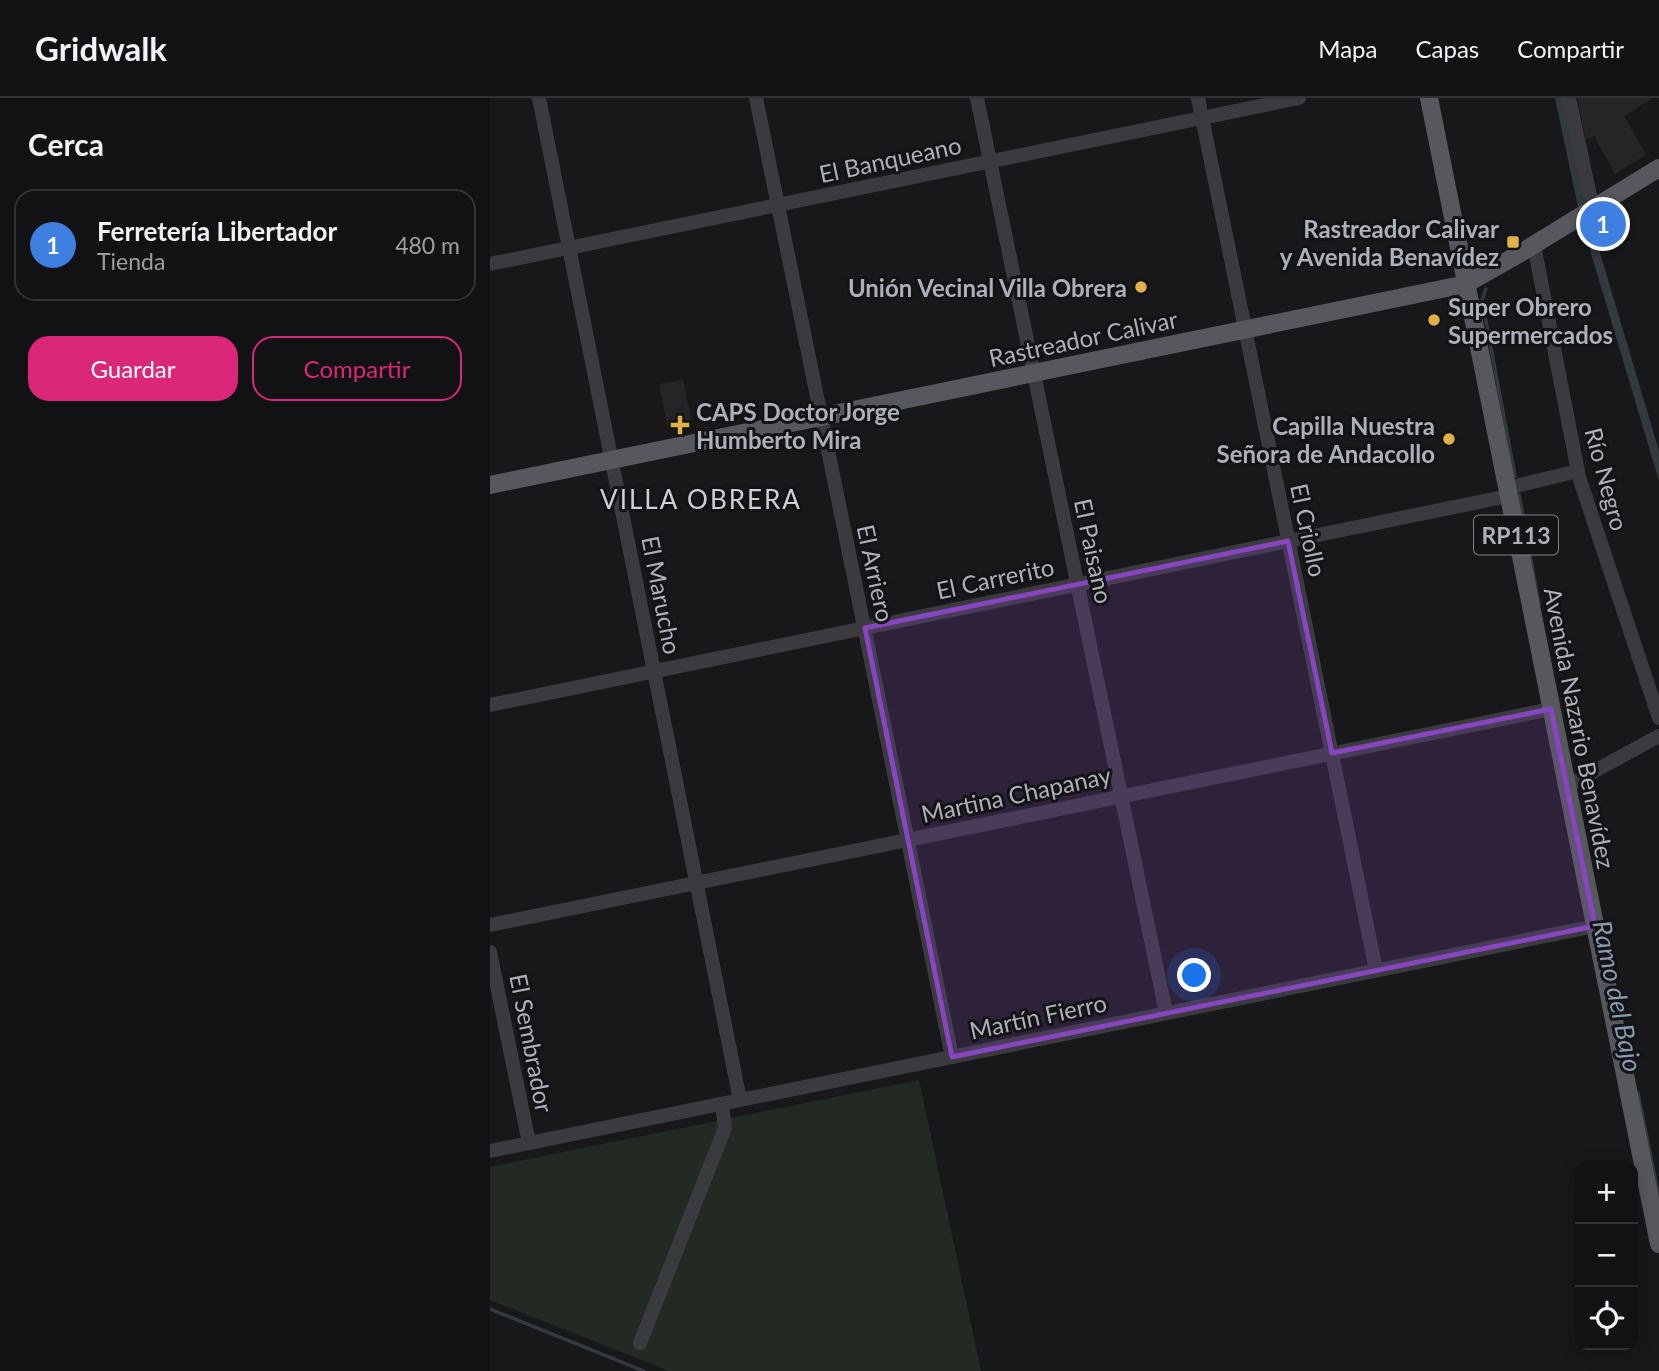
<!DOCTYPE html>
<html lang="es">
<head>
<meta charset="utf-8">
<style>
  body { margin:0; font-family:Lato,sans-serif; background:#1b1b1d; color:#f1f3f6 }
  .controls { position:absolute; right:21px; bottom:21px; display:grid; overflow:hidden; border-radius:14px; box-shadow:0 4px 18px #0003 }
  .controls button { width:63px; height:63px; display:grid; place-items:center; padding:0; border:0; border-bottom:2px solid #313234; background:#121214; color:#f1f3f6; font:35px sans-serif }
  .you { position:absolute; left:705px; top:878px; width:24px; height:24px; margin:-18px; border:5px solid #fff; border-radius:50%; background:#1a73e8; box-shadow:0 0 0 10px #1a73e833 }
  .badge { display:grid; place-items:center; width:46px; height:46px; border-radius:50%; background:#db2777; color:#fff; font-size:23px; font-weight:700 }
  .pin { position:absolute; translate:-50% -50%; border:4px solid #fff; box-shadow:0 2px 7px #0006 }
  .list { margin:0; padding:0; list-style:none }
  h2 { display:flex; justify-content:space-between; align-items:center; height:91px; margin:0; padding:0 28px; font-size:30px }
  h2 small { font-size:23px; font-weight:400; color:#9c9ea0 }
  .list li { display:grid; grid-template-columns:46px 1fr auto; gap:21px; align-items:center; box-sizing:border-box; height:112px; margin:0 14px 14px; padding:0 14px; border:2px solid #313234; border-radius:21px }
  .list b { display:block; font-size:26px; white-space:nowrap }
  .list p { margin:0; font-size:23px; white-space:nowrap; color:#9c9ea0 }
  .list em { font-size:23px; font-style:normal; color:#9c9ea0 }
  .actions { display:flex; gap:14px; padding:21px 28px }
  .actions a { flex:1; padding:16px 0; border:2px solid #db2777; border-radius:21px; text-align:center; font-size:24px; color:#db2777 }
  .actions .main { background:#db2777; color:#fff }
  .icon { flex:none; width:38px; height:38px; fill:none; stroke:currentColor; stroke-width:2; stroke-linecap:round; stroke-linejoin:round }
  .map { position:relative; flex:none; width:1169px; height:1273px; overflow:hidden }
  header { display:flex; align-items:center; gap:42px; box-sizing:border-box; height:98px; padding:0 35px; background:#121214; border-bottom:2px solid #313234 }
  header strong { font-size:33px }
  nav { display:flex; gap:38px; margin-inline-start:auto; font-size:24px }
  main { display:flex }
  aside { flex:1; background:#121214 }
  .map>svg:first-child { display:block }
  .built { fill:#252427 }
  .green { fill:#232a24 }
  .water { fill:#32393f }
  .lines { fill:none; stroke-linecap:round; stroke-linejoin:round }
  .stream { stroke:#32393f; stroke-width:3.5 }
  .minor { stroke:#3a3a3f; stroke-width:14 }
  .major { stroke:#56585d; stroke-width:18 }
  .marked { fill:#8546be; fill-opacity:0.2; stroke:#8546be; stroke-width:5; stroke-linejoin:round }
  .poi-dot { fill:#e0b04b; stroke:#131315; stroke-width:2.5 }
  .labels { text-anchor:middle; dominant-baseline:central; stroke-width:6; stroke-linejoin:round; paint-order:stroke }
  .shield { fill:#131315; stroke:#7e8187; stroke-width:2 }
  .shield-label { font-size:23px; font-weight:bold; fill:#acb0b8 }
  .street-label { font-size:24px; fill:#acb0b8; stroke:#131315 }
  .poi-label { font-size:24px; font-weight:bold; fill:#acb0b8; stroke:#131315; text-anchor:end }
  .neighbourhood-label { font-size:26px; letter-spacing:2px; fill:#cdcfd5; stroke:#131315 }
  .water-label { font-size:26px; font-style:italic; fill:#879cb0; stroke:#131315 }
</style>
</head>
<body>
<header>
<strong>Gridwalk</strong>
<nav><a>Mapa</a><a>Capas</a><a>Compartir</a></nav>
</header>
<main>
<aside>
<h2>Cerca<small></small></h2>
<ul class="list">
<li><span class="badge" style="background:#3f7fe0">1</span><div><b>Ferretería Libertador</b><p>Tienda</p></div><em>480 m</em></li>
</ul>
<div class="actions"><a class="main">Guardar</a><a>Compartir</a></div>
</aside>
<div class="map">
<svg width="1169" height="1273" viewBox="0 0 1169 1273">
  <rect width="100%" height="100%" fill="#18181a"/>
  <g class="built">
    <polygon points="1087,0 1163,0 1134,18 1156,57 1125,76 1104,38 1096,42"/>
    <polygon points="193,282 202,326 178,331 169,286"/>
  </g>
  <polygon class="green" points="429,982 491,1273 179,1273 0,1202 0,1069"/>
  <g class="water">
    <polygon points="1065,0 1073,0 1095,104 1088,109"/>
    <polygon points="1100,121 1169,353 1169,383 1092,125"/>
  </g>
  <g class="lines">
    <g class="stream">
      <polyline points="980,159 980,162 991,169"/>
      <polyline points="996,191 992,202 1025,378"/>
      <polyline points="1029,396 1049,506"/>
      <polyline points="1148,995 1169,1099"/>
      <polyline points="0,1211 154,1273"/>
    </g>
    <g class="minor">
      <polyline points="49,0 250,1002"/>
      <polyline points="266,0 462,959"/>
      <polyline points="487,0 676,915"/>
      <polyline points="708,0 886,872"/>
      <polyline points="1079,0 1103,111"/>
      <polyline points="1044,147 1089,379 1169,620"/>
      <polyline points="0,166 809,0"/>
      <polyline points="1017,390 1088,373"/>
      <polyline points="0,607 1018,398"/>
      <polyline points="1077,688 1169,638"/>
      <polyline points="0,827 1061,611"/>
      <polyline points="0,854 39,1045"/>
      <polyline points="0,1053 1105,828"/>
      <polyline points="150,1245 235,1030 232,1006"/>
    </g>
    <g class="major">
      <polyline points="939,0 1169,1146"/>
      <polyline points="0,387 976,186 1029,156 1169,70"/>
    </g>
  </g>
  <path class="marked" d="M798 443 842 655 1061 611 1105 828 462 959 375 530Z"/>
  <g class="poi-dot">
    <rect x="1016" y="137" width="14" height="14" rx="3.5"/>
    <circle cx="651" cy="189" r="7"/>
    <circle cx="944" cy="222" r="7"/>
    <path d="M186.5 316.5h7v7h7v7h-7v7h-7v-7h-7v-7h7z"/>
    <circle cx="959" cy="341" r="7"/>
  </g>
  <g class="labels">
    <rect class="shield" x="984" y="417.5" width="84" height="39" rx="5"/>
    <g class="shield-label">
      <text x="1026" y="437">RP113</text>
    </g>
    <g class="street-label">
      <text transform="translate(400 61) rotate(-12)">El Banqueano</text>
      <text transform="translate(593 240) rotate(-12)">Rastreador Calivar</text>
      <text transform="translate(1117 381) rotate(75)">Río Negro</text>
      <text transform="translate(819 432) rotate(78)">El Criollo</text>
      <text transform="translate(604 453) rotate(78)">El Paisano</text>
      <text transform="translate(386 475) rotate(78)">El Arriero</text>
      <text transform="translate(505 480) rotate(-12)">El Carrerito</text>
      <text transform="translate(172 497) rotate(79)">El Marucho</text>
      <text transform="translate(1090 630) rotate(79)">Avenida Nazario Benavídez</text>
      <text transform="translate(526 696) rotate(-12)">Martina Chapanay</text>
      <text transform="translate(548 918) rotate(-12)">Martín Fierro</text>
      <text transform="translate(42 945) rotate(79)">El Sembrador</text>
    </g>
    <g class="poi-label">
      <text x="1009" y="130">Rastreador Calivar<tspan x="1009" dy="28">y Avenida Benavídez</tspan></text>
      <text x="637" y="189">Unión Vecinal Villa Obrera</text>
      <text x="958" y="208" text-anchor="start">Super Obrero<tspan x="958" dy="28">Supermercados</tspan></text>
      <text x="206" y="313" text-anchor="start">CAPS Doctor Jorge<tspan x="206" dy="28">Humberto Mira</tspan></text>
      <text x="945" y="327">Capilla Nuestra<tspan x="945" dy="28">Señora de Andacollo</tspan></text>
    </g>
    <g class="neighbourhood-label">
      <text x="211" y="401">VILLA OBRERA</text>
    </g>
    <g class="water-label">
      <text transform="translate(1128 898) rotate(78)">Ramo del Bajo</text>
    </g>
  </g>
</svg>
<div class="controls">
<button>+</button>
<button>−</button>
<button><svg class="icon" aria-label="locate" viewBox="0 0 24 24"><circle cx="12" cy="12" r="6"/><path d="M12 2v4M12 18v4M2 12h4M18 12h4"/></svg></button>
</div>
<div class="you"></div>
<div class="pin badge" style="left:1113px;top:126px;background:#3f7fe0">1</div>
</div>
</main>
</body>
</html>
